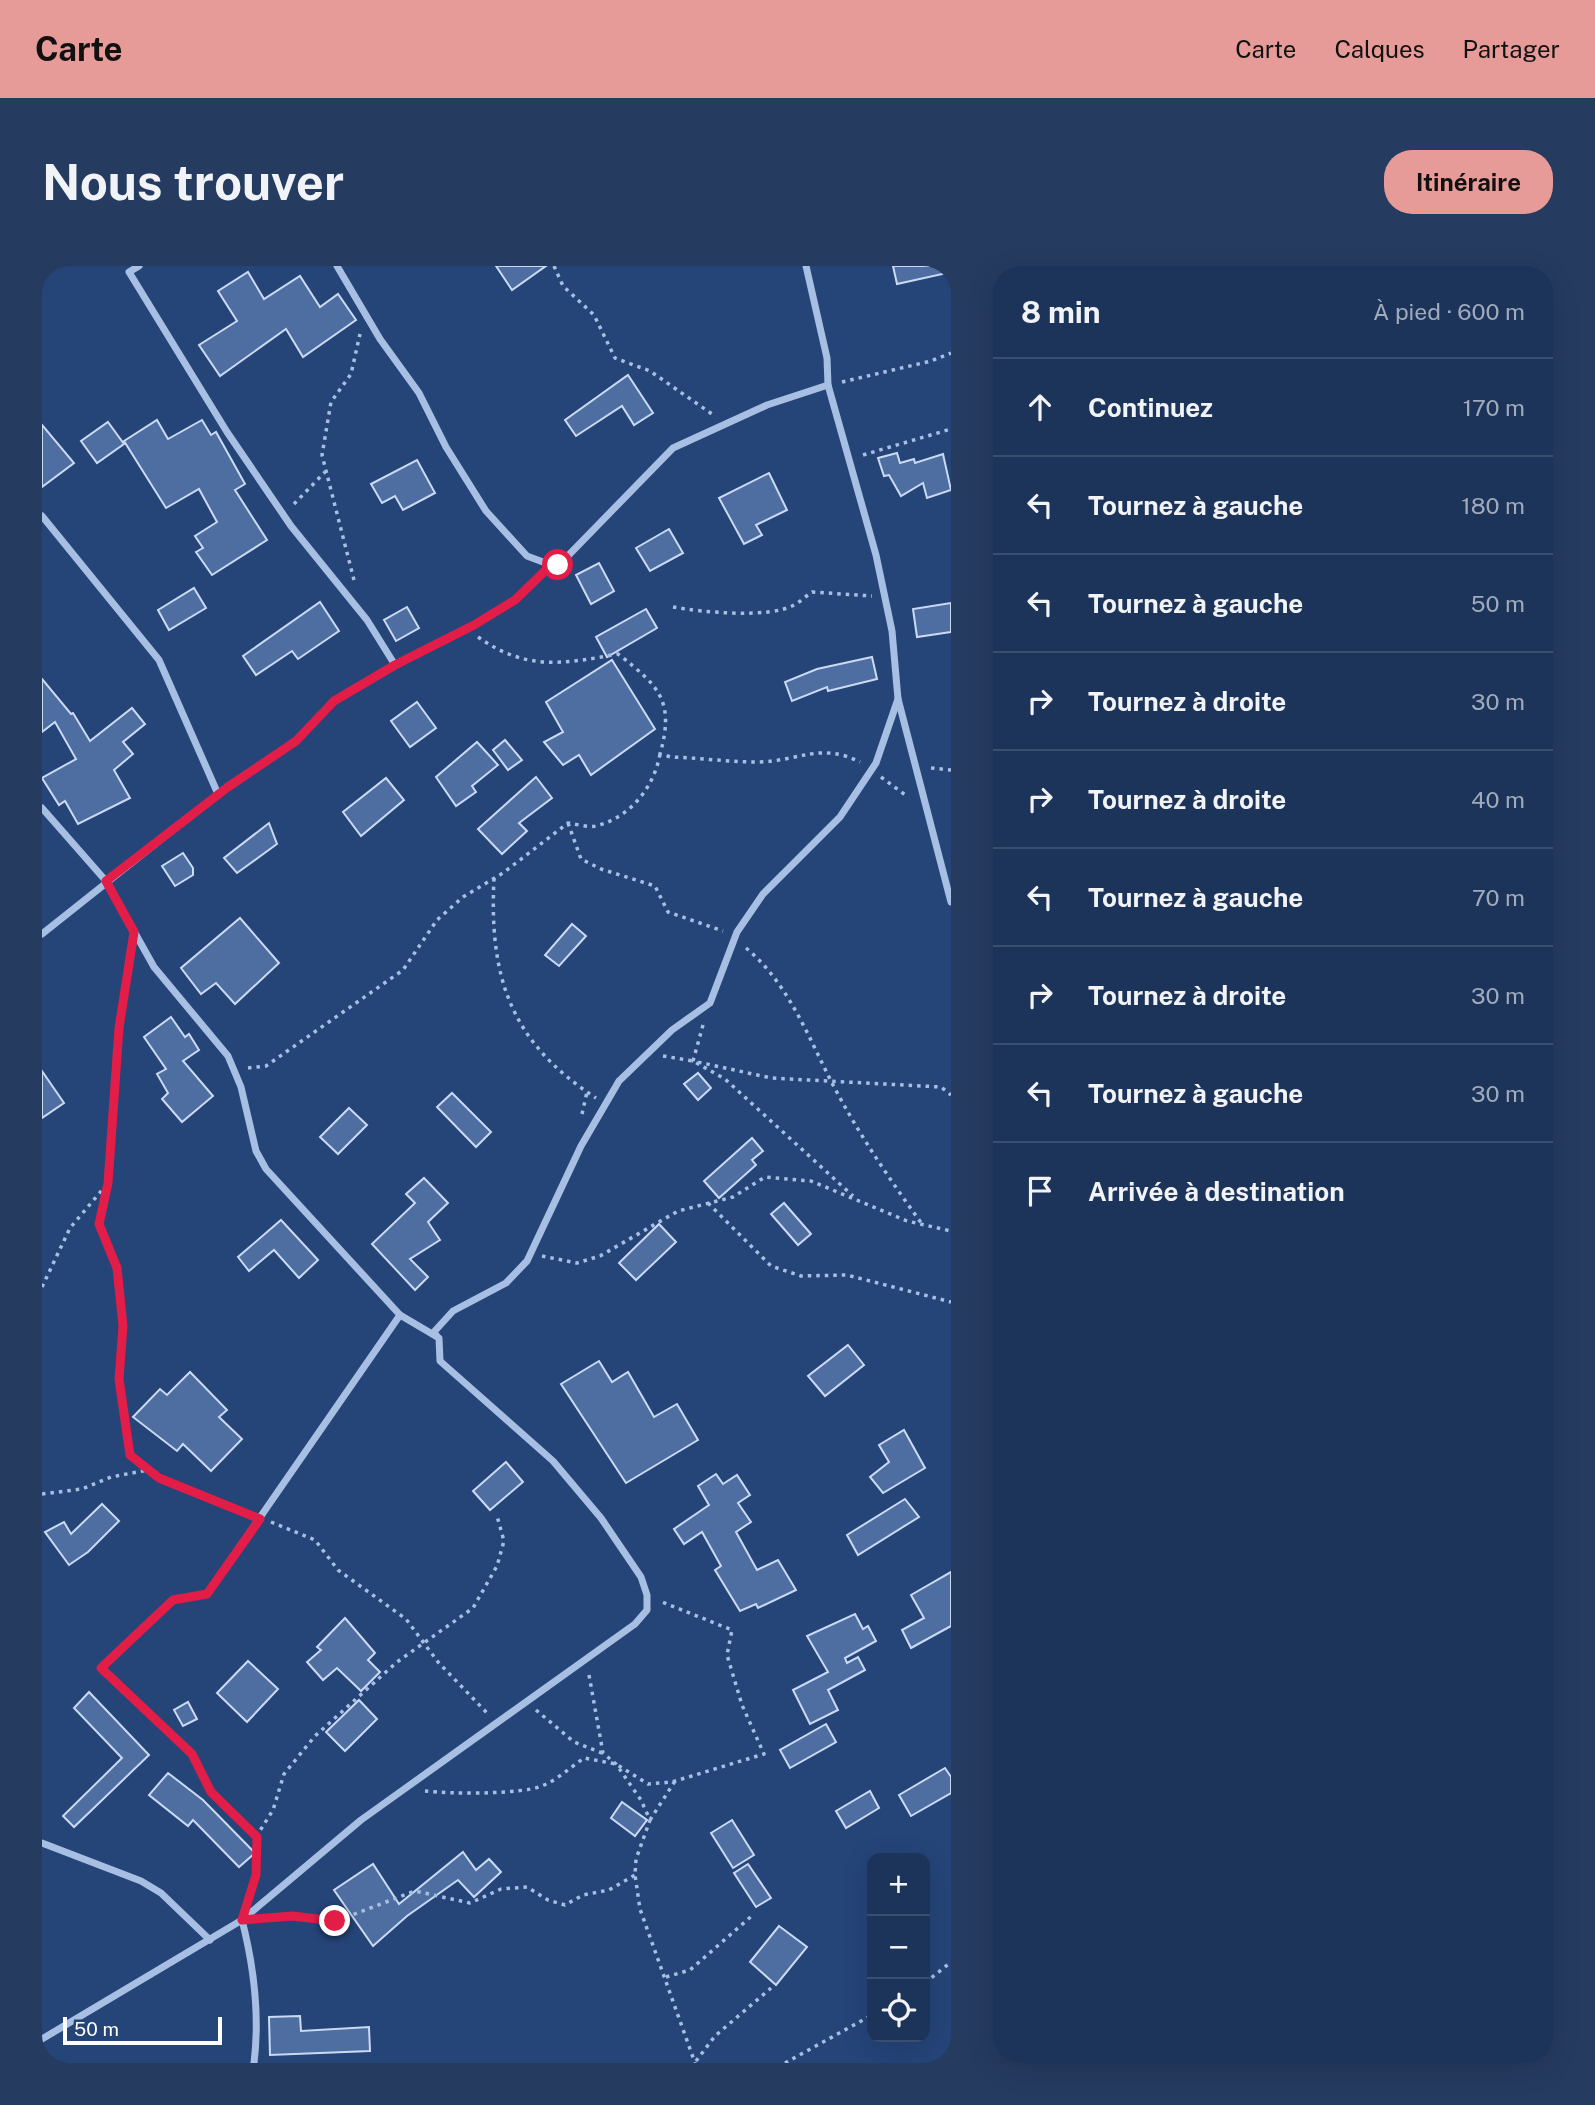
<!DOCTYPE html>
<html lang="fr">
<head>
<meta charset="utf-8">
<style>
  body { margin:0; font-family:"Public Sans",sans-serif; background:#253b60; color:#f1f3f6 }
  .controls { position:absolute; right:21px; bottom:21px; display:grid; overflow:hidden; border-radius:14px; box-shadow:0 7px 28px #0002 }
  .controls button { width:63px; height:63px; display:grid; place-items:center; padding:0; border:0; border-bottom:2px solid #3a4e70; background:#1c335a; color:#f1f3f6; font:35px sans-serif }
  .scale { position:absolute; left:21px; bottom:18px; width:159px; box-sizing:border-box; padding-left:7px; border:4px solid #fff; border-top:0; font-size:19px; line-height:24px; white-space:nowrap; color:#fff; -webkit-text-stroke:5px #254478; paint-order:stroke }
  .stop { position:absolute; width:21px; height:21px; margin:-16px; border:5px solid #e11d48; border-radius:50%; background:#fff }
  .stop.end { background:#e11d48; border-color:#fff; box-shadow:0 2px 7px #0008 }
  .list { margin:0; padding:0; list-style:none }
  h2 { display:flex; justify-content:space-between; align-items:center; height:91px; margin:0; padding:0 28px; font-size:30px }
  h2 small { font-size:23px; font-weight:400; color:#a0aabb }
  .list li { display:grid; grid-template-columns:46px 1fr auto; gap:21px; align-items:center; box-sizing:border-box; height:98px; padding:0 28px; border-top:2px solid #3a4e70 }
  .list b { display:block; font-size:26px; white-space:nowrap }
  .list em { font-size:23px; font-style:normal; color:#a0aabb }
  .icon { flex:none; width:38px; height:38px; fill:none; stroke:currentColor; stroke-width:2; stroke-linecap:round; stroke-linejoin:round }
  .map { position:relative; flex:none; width:909px; height:1797px; overflow:hidden; border-radius:28px }
  header { display:flex; align-items:center; gap:42px; box-sizing:border-box; height:98px; padding:0 35px; background:#e69b98; color:#111 }
  header strong { font-size:33px }
  nav { display:flex; gap:38px; margin-inline-start:auto; font-size:24px }
  .intro { display:flex; align-items:center; justify-content:space-between; box-sizing:border-box; height:168px; padding:0 42px }
  h1 { margin:0; font-size:49px }
  .button { padding:18px 32px; border-radius:28px; background:#e69b98; color:#111; font-size:24px; font-weight:700 }
  main { display:flex; gap:42px; padding:0 42px }
  aside { flex:1; background:#1c335a; border-radius:28px; box-shadow:0 7px 28px #0002 }
  .map>svg:first-child { display:block }
  .building { fill:#4e6ea2; stroke:#cadaf3; stroke-width:2 }
  .lines { fill:none; stroke-linecap:round; stroke-linejoin:round }
  .path { stroke:#a7bfe3; stroke-width:3.5; stroke-dasharray:3.5 5; stroke-linecap:butt }
  .street { stroke:#a7bfe3; stroke-width:7 }
  .route { stroke:#e11d48; stroke-width:9 }
</style>
</head>
<body>
<header>
<strong>Carte</strong>
<nav><a>Carte</a><a>Calques</a><a>Partager</a></nav>
</header>
<div class="intro"><h1>Nous trouver</h1><a class="button">Itinéraire</a></div>
<main>
<div class="map">
<svg width="909" height="1797" viewBox="0 0 909 1797">
  <rect width="100%" height="100%" fill="#254478"/>
  <g class="building">
    <polygon points="454,0 504,0 470,24"/>
    <polygon points="851,0 904,0 905,7 855,18"/>
    <polygon points="206,6 222,33 258,10 278,41 296,28 314,54 261,91 244,63 178,110 157,79 195,55 176,25"/>
    <polygon points="586,109 611,147 592,159 580,140 534,170 523,154"/>
    <polygon points="115,154 126,173 160,154 169,169 174,166 203,218 193,224 225,274 170,309 154,286 161,282 153,270 175,256 157,223 124,242 82,175"/>
    <polygon points="66,156 82,178 55,197 39,175"/>
    <polygon points="0,159 32,197 0,221"/>
    <polygon points="855,187 858,197 872,193 873,197 901,188 909,224 885,232 881,217 859,230 847,209 842,210 836,192"/>
    <polygon points="375,194 393,227 361,244 353,230 340,237 329,218"/>
    <polygon points="727,207 745,244 714,259 720,269 702,278 677,232"/>
    <polygon points="627,263 641,287 608,305 594,282"/>
    <polygon points="557,297 572,325 549,338 534,309"/>
    <polygon points="152,322 164,342 127,364 116,344"/>
    <polygon points="278,336 297,365 256,393 250,385 214,409 201,390"/>
    <polygon points="909,337 909,366 875,371 871,343"/>
    <polygon points="365,341 377,362 354,375 342,354"/>
    <polygon points="604,343 615,362 565,391 554,371"/>
    <polygon points="830,391 835,413 786,425 785,421 750,435 743,416 775,403"/>
    <polygon points="570,394 613,463 549,509 537,489 521,499 502,476 521,466 504,436"/>
    <polygon points="0,413 29,448 31,447 48,475 90,442 103,458 81,476 91,488 72,504 88,532 36,558 23,535 17,539 0,512 34,493 13,456 0,466"/>
    <polygon points="375,436 394,462 368,481 349,455"/>
    <polygon points="463,474 480,494 466,504 451,484"/>
    <polygon points="435,476 456,499 430,520 434,526 414,540 394,511"/>
    <polygon points="494,511 510,532 477,557 485,565 460,588 436,563"/>
    <polygon points="344,512 362,534 319,570 301,546"/>
    <polygon points="227,557 235,578 195,607 182,592"/>
    <polygon points="141,587 151,602 151,609 133,620 120,600"/>
    <polygon points="198,652 237,697 193,738 174,717 159,728 139,702"/>
    <polygon points="530,658 544,670 517,700 503,689"/>
    <polygon points="129,751 143,771 147,768 157,784 141,795 171,830 140,856 120,833 126,827 115,808 124,803 102,771"/>
    <polygon points="0,805 22,837 0,852"/>
    <polygon points="656,807 669,822 656,834 642,818"/>
    <polygon points="410,827 449,866 434,881 395,841"/>
    <polygon points="307,842 325,859 296,888 278,871"/>
    <polygon points="710,872 721,885 710,894 714,899 677,932 662,915"/>
    <polygon points="382,912 406,937 386,956 398,974 368,993 386,1011 373,1024 330,978 373,937 364,928"/>
    <polygon points="742,937 769,968 756,979 729,948"/>
    <polygon points="239,954 276,994 257,1012 232,984 207,1005 196,991"/>
    <polygon points="617,958 634,976 594,1014 577,997"/>
    <polygon points="806,1079 822,1099 783,1130 766,1110"/>
    <polygon points="557,1095 570,1116 586,1106 612,1151 635,1138 656,1174 584,1217 519,1118"/>
    <polygon points="148,1106 185,1144 177,1151 200,1173 169,1205 141,1178 135,1185 91,1151 118,1123 125,1129"/>
    <polygon points="862,1164 883,1202 841,1227 828,1211 847,1196 837,1179"/>
    <polygon points="464,1196 481,1216 448,1244 431,1225"/>
    <polygon points="674,1208 681,1218 695,1209 708,1229 696,1237 709,1256 694,1266 715,1304 736,1294 754,1324 716,1342 714,1338 698,1345 673,1304 679,1300 660,1266 642,1278 632,1263 667,1239 656,1220"/>
    <polygon points="863,1233 877,1251 816,1289 805,1269"/>
    <polygon points="60,1238 77,1255 46,1286 27,1299 3,1266 22,1256 29,1268"/>
    <polygon points="909,1306 909,1360 869,1382 860,1364 882,1352 869,1329"/>
    <polygon points="813,1348 821,1363 826,1360 834,1375 803,1392 805,1397 816,1391 823,1404 786,1424 796,1444 768,1458 751,1424 786,1406 765,1370"/>
    <polygon points="303,1352 333,1387 326,1394 338,1406 319,1425 295,1402 281,1414 265,1396 279,1384 275,1381"/>
    <polygon points="206,1395 236,1423 205,1456 175,1427"/>
    <polygon points="47,1426 107,1489 32,1561 21,1550 80,1492 32,1442"/>
    <polygon points="317,1434 335,1453 303,1485 284,1466"/>
    <polygon points="146,1436 155,1453 141,1460 132,1444"/>
    <polygon points="784,1458 794,1476 748,1502 738,1484"/>
    <polygon points="903,1502 909,1511 909,1527 869,1550 857,1529"/>
    <polygon points="126,1507 161,1534 213,1587 197,1601 151,1554 146,1560 107,1529"/>
    <polygon points="828,1525 837,1542 804,1562 794,1545"/>
    <polygon points="580,1536 605,1554 593,1570 569,1552"/>
    <polygon points="690,1554 712,1589 691,1602 669,1567"/>
    <polygon points="421,1586 434,1604 447,1593 459,1606 432,1631 416,1614 365,1650 331,1680 292,1624 331,1598 357,1638"/>
    <polygon points="706,1598 729,1632 714,1641 692,1607"/>
    <polygon points="737,1660 765,1681 734,1719 708,1696"/>
    <polygon points="258,1750 259,1765 327,1761 328,1785 228,1789 227,1751"/>
  </g>
  <g class="lines">
    <g class="path">
      <polyline points="512,0 521,20 552,49 573,92 608,105 670,148"/>
      <polyline points="800,116 889,95 909,87"/>
      <polyline points="821,189 909,163"/>
      <polyline points="252,238 283,206"/>
      <polyline points="312,314 280,189 289,136 309,108 318,68"/>
      <path d="M631 341C659 346 727 353 752 339 758 336 764 330 770 326L830 330"/>
      <path d="M436 371C484 405 521 398 576 388 617 420 633 435 618 488L629 491C658 492 688 496 717 496 757 495 779 476 818 496"/>
      <polyline points="889,502 909,504"/>
      <polyline points="839,511 866,531"/>
      <polyline points="526,557 539,593 559,603 613,620 626,646 681,665"/>
      <path d="M452 612C447 711 468 776 554 832"/>
      <path d="M704 682C746 717 766 770 790 817 816 867 848 914 880 958"/>
      <polyline points="661,759 651,795 729,812 899,821 909,829"/>
      <polyline points="621,790 651,795 683,813 811,930"/>
      <path d="M206 802 224 800 361 704 395 654 421 631 461 607 526 557C535 558 546 562 554 560 589 551 612 521 618 488"/>
      <polyline points="540,848 545,826"/>
      <polyline points="66,917 57,958 75,1002 81,1061 77,1113 88,1189 117,1212 205,1248"/>
      <polyline points="666,937 729,1000 759,1010 805,1009 909,1036"/>
      <polyline points="500,990 535,997 558,990 636,945 691,931 723,911 769,915 865,955 909,965"/>
      <polyline points="0,1021 28,962 66,917 77,763 88,689"/>
      <polyline points="0,1228 40,1223 69,1211 106,1204"/>
      <polyline points="229,1256 273,1274 296,1304 364,1353 396,1396 445,1447"/>
      <polyline points="78,1384 59,1402 150,1488 169,1526 214,1571 213,1609 207,1630"/>
      <polyline points="547,1409 561,1487 574,1498 599,1534 608,1554 594,1593 593,1609 598,1643 653,1797"/>
      <polyline points="494,1444 532,1476 560,1487"/>
      <path d="M383 1525C411 1528 462 1528 489 1523 509 1520 526 1503 542 1492L574 1498 606 1518 630 1516 722 1488 700 1439 685 1389 690 1364 620 1336"/>
      <polyline points="608,1554 633,1515"/>
      <polyline points="214,1571 231,1544 242,1508 273,1470 355,1396 431,1342 455,1300 462,1275 455,1250"/>
      <polyline points="228,1650 294,1655 373,1625 428,1637 459,1623 485,1621 506,1634 523,1639 541,1629 567,1624 593,1609"/>
      <polyline points="624,1711 648,1704 712,1648"/>
      <polyline points="883,1717 909,1696"/>
      <polyline points="654,1795 673,1770 729,1722"/>
      <polyline points="743,1797 830,1749"/>
    </g>
    <g class="street">
      <polyline points="97,0 87,6 185,166 249,260 325,354 353,399"/>
      <polyline points="295,0 338,73 377,127 404,181 444,245 485,290 509,299"/>
      <polyline points="764,0 785,92 786,119 834,289 850,365 856,433 909,636"/>
      <polyline points="0,250 117,394 176,528"/>
      <polyline points="0,542 64,615 112,701 186,790 199,821 214,885 224,903 358,1049 397,1072 398,1095 511,1195 559,1252 599,1311 605,1329 605,1344 593,1358 319,1554 200,1654 0,1773"/>
      <polyline points="0,668 185,521 254,475 292,435 353,399 432,359 473,334 509,299 517,299 631,182 725,139 786,119"/>
      <polyline points="394,1069 391,1067 411,1045 464,1017 485,995 539,880 577,815 630,764 668,737 695,666 721,628 798,551 834,497 856,433"/>
      <polyline points="87,1375 131,1334 165,1328 358,1049"/>
      <polyline points="0,1577 99,1615 119,1627 168,1674"/>
      <path d="M200 1654C212 1701 218 1748 212 1797"/>
    </g>
  </g>
  <g class="lines">
    <polyline class="route" points="293,1655 250,1650 200,1654 214,1609 215,1571 169,1526 150,1488 59,1402 131,1334 165,1328 218,1253 117,1212 88,1189 77,1113 81,1060 75,1002 57,958 66,917 77,762 92,666 64,615 186,521 254,475 292,435 353,399 432,359 473,334 509,299 516,299"/>
  </g>
</svg>
<div class="controls">
<button>+</button>
<button>−</button>
<button><svg class="icon" aria-label="locate" viewBox="0 0 24 24"><circle cx="12" cy="12" r="6"/><path d="M12 2v4M12 18v4M2 12h4M18 12h4"/></svg></button>
</div>
<div class="scale">50 m</div>
<div class="stop" style="left:516px;top:299px"></div>
<div class="stop end" style="left:293px;top:1655px"></div>
</div>
<aside>
<h2>8 min<small>À pied · 600 m</small></h2>
<ul class="list">
<li><svg class="icon" aria-label="ahead" viewBox="0 0 24 24"><path d="M12 20V5M6 11l6-6 6 6"/></svg><div><b>Continuez</b></div><em>170 m</em></li>
<li><svg class="icon" aria-label="left" viewBox="0 0 24 24"><path d="M17 20v-9H6M10 6l-5 5 5 5"/></svg><div><b>Tournez à gauche</b></div><em>180 m</em></li>
<li><svg class="icon" aria-label="left" viewBox="0 0 24 24"><path d="M17 20v-9H6M10 6l-5 5 5 5"/></svg><div><b>Tournez à gauche</b></div><em>50 m</em></li>
<li><svg class="icon" aria-label="right" viewBox="0 0 24 24"><path d="M7 20v-9h11M14 6l5 5-5 5"/></svg><div><b>Tournez à droite</b></div><em>30 m</em></li>
<li><svg class="icon" aria-label="right" viewBox="0 0 24 24"><path d="M7 20v-9h11M14 6l5 5-5 5"/></svg><div><b>Tournez à droite</b></div><em>40 m</em></li>
<li><svg class="icon" aria-label="left" viewBox="0 0 24 24"><path d="M17 20v-9H6M10 6l-5 5 5 5"/></svg><div><b>Tournez à gauche</b></div><em>70 m</em></li>
<li><svg class="icon" aria-label="right" viewBox="0 0 24 24"><path d="M7 20v-9h11M14 6l5 5-5 5"/></svg><div><b>Tournez à droite</b></div><em>30 m</em></li>
<li><svg class="icon" aria-label="left" viewBox="0 0 24 24"><path d="M17 20v-9H6M10 6l-5 5 5 5"/></svg><div><b>Tournez à gauche</b></div><em>30 m</em></li>
<li><svg class="icon" aria-label="arrive" viewBox="0 0 24 24"><path d="M6 21V4h12l-3 4 3 4H6"/></svg><div><b>Arrivée à destination</b></div></li>
</ul>
</aside>
</main>
</body>
</html>
